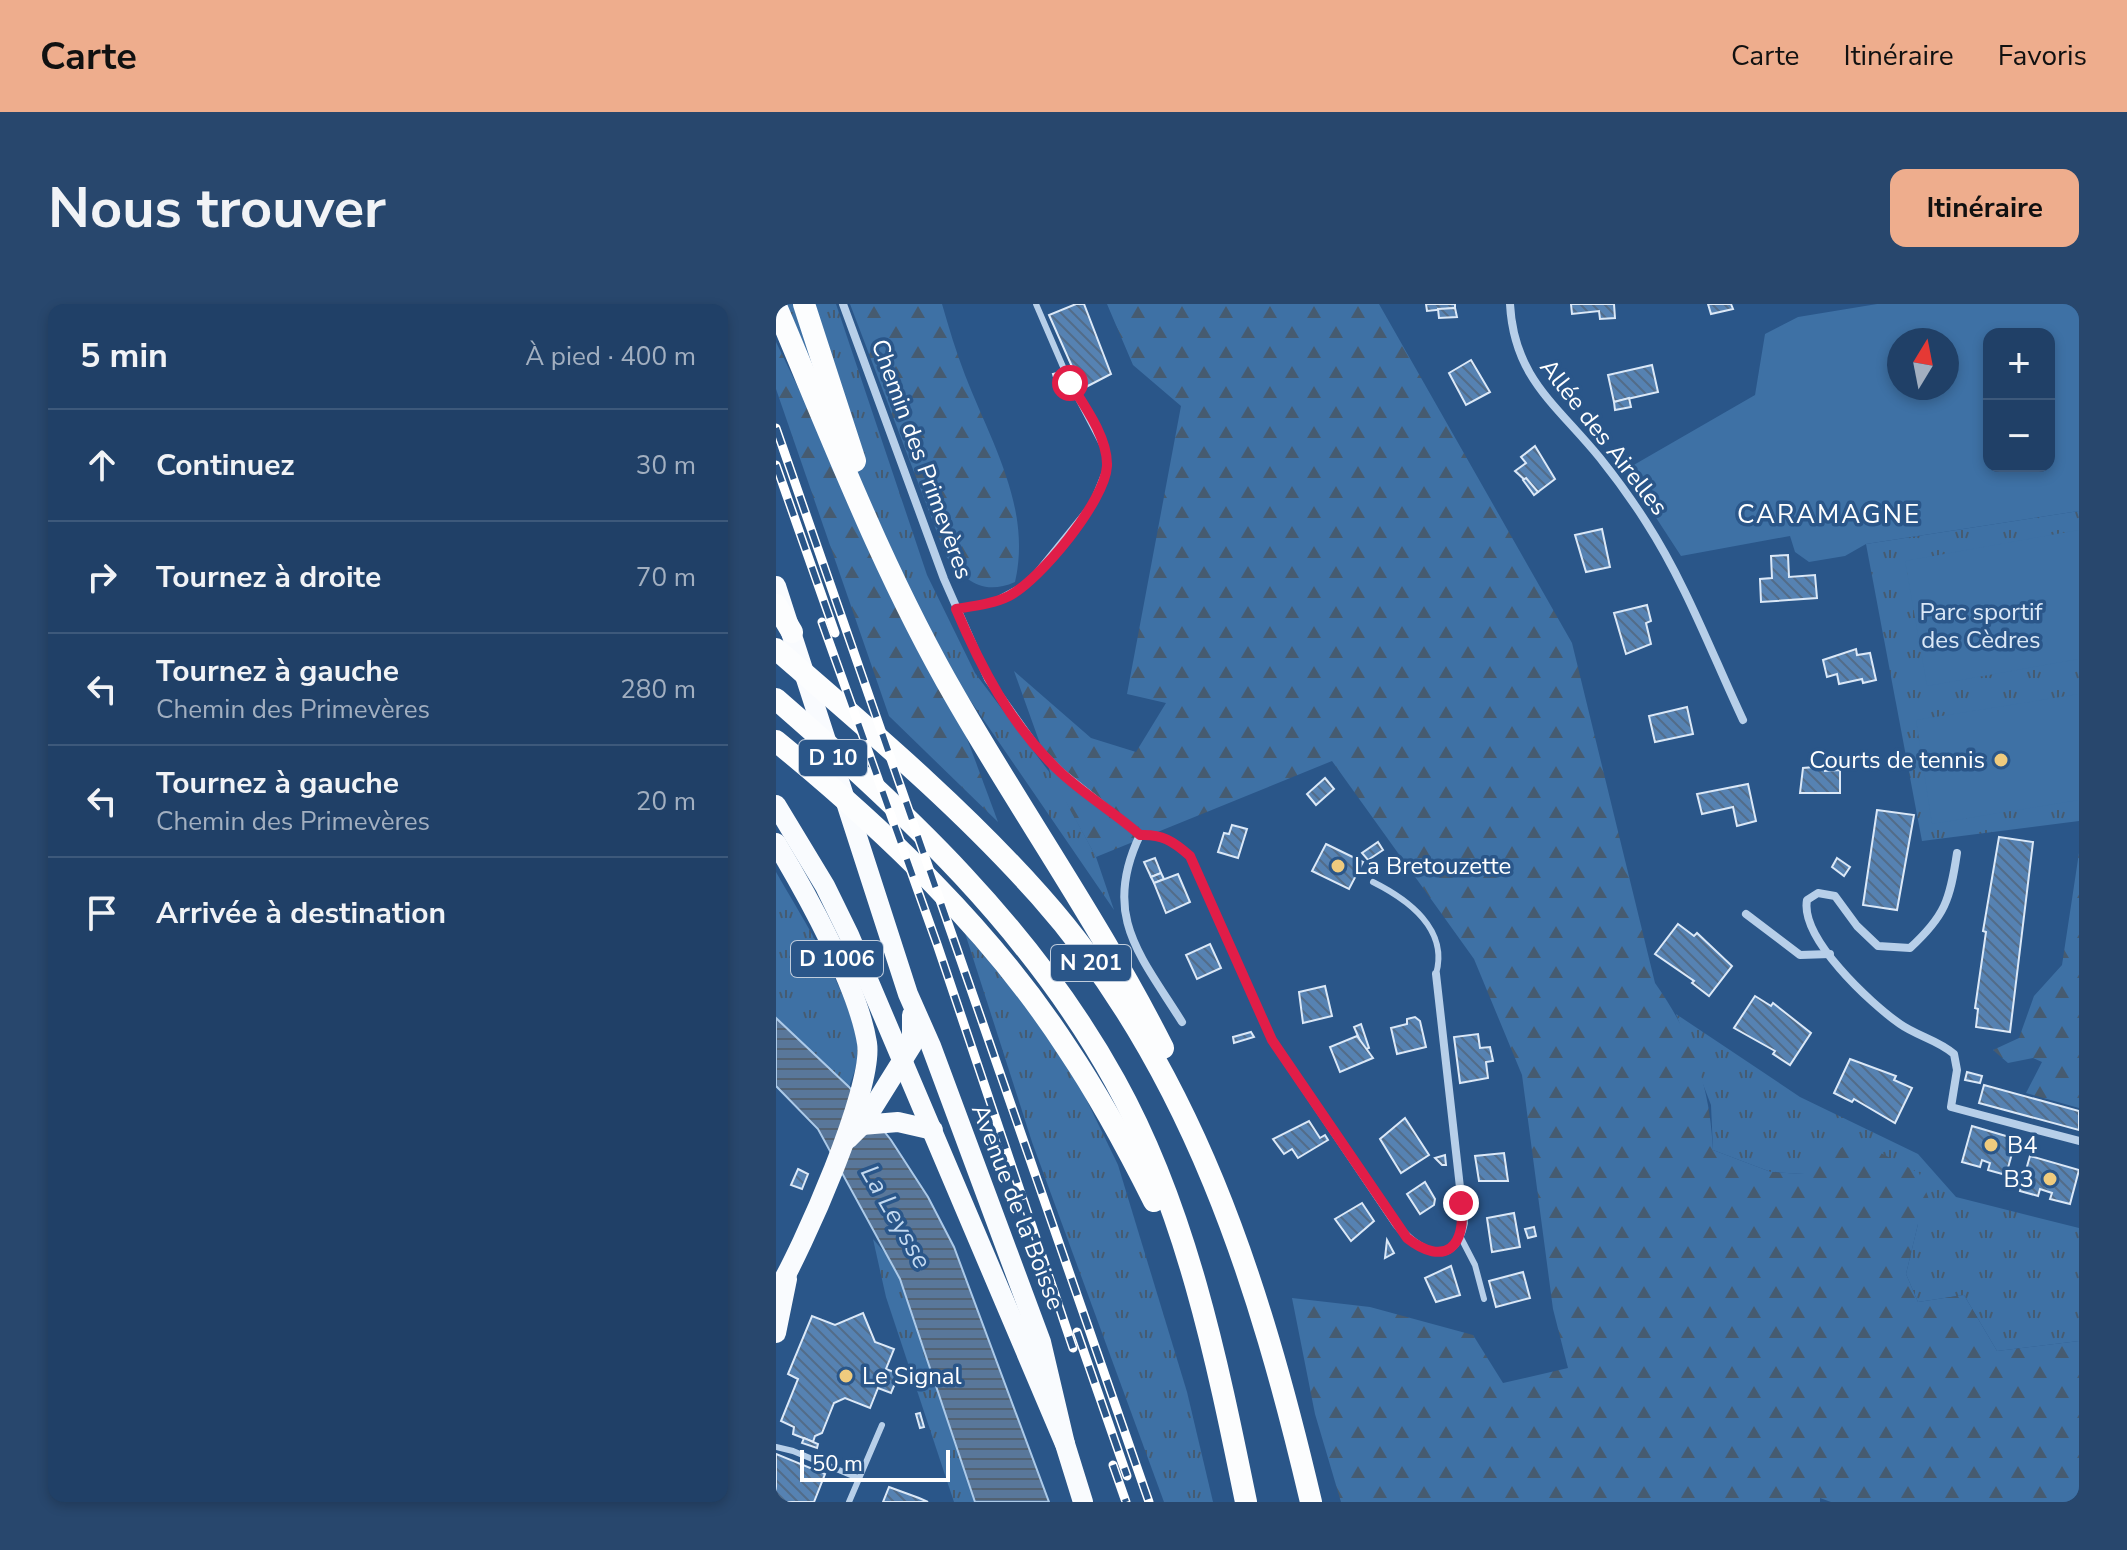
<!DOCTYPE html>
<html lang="fr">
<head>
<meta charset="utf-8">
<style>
  body { margin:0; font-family:"Nunito Sans",sans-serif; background:#28476d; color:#f1f3f6 }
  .controls { position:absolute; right:24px; top:24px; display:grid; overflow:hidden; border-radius:16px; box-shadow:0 4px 12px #0003 }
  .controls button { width:72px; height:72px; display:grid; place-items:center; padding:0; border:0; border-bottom:2px solid #3d597b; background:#204067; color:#f1f3f6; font:40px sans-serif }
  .compass { position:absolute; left:1111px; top:24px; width:72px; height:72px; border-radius:50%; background:#204067; box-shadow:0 4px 12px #0003; rotate:10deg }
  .scale { position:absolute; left:24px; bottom:20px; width:150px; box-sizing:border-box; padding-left:8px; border:4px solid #fff; border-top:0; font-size:22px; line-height:28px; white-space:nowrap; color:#fff; -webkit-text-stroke:6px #2a5689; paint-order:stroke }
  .stop { position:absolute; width:24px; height:24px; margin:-18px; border:6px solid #e11d48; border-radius:50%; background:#fff }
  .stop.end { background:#e11d48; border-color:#fff; box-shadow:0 2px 8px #0008 }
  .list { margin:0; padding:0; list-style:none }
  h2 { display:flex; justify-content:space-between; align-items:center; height:104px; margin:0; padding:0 32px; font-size:34px }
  h2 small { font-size:26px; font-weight:400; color:#a2afc0 }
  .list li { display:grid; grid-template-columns:52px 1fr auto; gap:24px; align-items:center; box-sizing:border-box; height:112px; padding:0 32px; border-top:2px solid #3d597b }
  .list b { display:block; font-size:30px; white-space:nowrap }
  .list p { margin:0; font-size:26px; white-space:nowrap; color:#a2afc0 }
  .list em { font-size:26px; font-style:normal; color:#a2afc0 }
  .icon { flex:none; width:44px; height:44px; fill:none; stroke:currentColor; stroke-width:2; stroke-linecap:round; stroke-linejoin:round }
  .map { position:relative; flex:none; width:1303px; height:1198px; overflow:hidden; border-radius:16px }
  header { display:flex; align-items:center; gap:48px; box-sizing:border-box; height:112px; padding:0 40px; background:#eead8d; color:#111 }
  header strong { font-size:38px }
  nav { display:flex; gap:44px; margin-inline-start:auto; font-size:28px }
  .intro { display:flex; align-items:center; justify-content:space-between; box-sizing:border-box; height:192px; padding:0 48px }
  h1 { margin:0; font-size:56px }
  .button { padding:20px 36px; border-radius:16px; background:#eead8d; color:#111; font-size:28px; font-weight:700 }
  main { display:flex; gap:48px; padding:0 48px }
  aside { flex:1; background:#204067; border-radius:16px; box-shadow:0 4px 12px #0003 }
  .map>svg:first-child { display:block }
  .grass { fill:url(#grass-tufts) }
  .forest { fill:url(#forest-firs) }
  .garden { fill:#3e71a5; fill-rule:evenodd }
  .water { fill:url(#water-rules); stroke:#accae9; stroke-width:2 }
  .building { fill:url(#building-back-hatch); stroke:#dbe8f7; stroke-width:2 }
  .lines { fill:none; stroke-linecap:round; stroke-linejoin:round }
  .service { stroke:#b7cfe9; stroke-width:6 }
  .minor { stroke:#b7cfe9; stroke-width:8 }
  .primary { stroke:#f9fbfe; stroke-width:20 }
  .trunk { stroke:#fcfdfe; stroke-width:22 }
  .rail-casing { stroke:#fff; stroke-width:9 }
  .rail { stroke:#2a5689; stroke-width:6; stroke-dasharray:18; stroke-linecap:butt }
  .route { stroke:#e11d48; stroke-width:10 }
  .poi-dot { fill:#efcb7e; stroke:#2a5689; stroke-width:3 }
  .labels { text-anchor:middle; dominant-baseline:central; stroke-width:7; stroke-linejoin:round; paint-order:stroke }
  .shield { fill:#2a5689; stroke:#bfccdc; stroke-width:2 }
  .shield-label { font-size:22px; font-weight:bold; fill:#fff }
  .street-label { font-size:24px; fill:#fff; stroke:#2a5689 }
  .park-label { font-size:24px; fill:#dbe8f7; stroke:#2a5689 }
  .poi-label { font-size:24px; fill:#fff; stroke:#2a5689; text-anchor:start }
  .neighbourhood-label { font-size:26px; letter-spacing:2px; fill:#fff; stroke:#2a5689 }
  .water-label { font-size:26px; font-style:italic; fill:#c3d9f0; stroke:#2a5689 }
</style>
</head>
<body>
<header>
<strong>Carte</strong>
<nav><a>Carte</a><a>Itinéraire</a><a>Favoris</a></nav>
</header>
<div class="intro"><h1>Nous trouver</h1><a class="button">Itinéraire</a></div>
<main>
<aside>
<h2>5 min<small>À pied · 400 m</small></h2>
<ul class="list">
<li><svg class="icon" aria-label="ahead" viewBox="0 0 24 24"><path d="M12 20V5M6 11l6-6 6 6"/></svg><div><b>Continuez</b></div><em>30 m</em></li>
<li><svg class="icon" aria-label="right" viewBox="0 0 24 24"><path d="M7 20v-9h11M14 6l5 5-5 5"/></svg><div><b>Tournez à droite</b></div><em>70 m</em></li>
<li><svg class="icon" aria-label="left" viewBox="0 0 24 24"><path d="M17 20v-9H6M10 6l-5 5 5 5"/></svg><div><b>Tournez à gauche</b><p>Chemin des Primevères</p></div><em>280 m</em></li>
<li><svg class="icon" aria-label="left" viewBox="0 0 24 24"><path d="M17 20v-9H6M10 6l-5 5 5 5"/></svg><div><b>Tournez à gauche</b><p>Chemin des Primevères</p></div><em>20 m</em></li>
<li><svg class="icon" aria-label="arrive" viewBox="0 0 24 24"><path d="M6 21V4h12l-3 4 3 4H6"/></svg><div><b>Arrivée à destination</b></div></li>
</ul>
</aside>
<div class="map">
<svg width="1303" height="1198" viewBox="0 0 1303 1198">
  <defs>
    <pattern id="grass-tufts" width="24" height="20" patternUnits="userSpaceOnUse" patternTransform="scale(2)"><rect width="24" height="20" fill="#3e71a5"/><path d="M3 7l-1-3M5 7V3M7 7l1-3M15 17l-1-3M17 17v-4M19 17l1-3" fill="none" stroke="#465b70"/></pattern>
    <pattern id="forest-firs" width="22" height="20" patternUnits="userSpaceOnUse" patternTransform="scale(2)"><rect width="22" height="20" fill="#3e71a5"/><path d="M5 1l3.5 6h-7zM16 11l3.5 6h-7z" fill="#465b70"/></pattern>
    <pattern id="water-rules" width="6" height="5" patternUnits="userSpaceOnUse" patternTransform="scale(2)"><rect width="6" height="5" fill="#59779a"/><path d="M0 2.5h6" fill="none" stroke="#526273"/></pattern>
    <pattern id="building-back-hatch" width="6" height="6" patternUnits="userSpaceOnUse" patternTransform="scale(2)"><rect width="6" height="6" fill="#5682b2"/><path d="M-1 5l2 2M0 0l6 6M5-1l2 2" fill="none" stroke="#526c89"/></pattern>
  </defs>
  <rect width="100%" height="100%" fill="#2a5689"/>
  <g class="grass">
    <polygon points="8,0 60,0 151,271 199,369 277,473 320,553 338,606 181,377 124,268"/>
    <polygon points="1303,207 1303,517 1146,537 1090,240"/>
    <path d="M0 568C26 614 79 695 82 747 82 759 77 772 73 783L0 714Z"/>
    <polygon points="189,629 254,707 299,772 342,861 411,1088 437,1198 388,1198 256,838"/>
    <polygon points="900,710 1024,793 1142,850 1180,893 1303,924 1303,1037 1221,1047 1188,991 1142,998 1130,970 1142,920 1028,870 995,868 937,846 935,801"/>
    <polygon points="97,935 114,955 132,992 199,1198 178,1198 110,993"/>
  </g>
  <g class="forest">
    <path d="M74 0H166C173 24 180 48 189 71 215 138 256 204 239 278 207 292 189 277 170 252Z"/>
    <path d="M331 0H603L796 339 879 679C916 731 934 782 937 846L995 868 1028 870 1078 835 1143 869 1154 898 1142 920 1130 970 1142 998 1188 991 1221 1047 1303 1037V1198H1055L1044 1194V1198H565L539 1110 516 994 594 1003 697 1031 727 1079 792 1064 777 1005 746 771 698 655 556 457 320 553 276 473 238 367 315 434 360 448 390 399 351 390 405 102 357 61Z"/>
    <polygon points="0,38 186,421 222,518 113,412 0,85"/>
    <polygon points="1303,549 1303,804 1250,789 1266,758 1257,754 1232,759 1217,746 1243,734 1258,692 1286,661"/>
  </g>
  <g class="garden">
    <path d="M1101 0H1303V207L1090 240 1069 252 1033 258 1019 248 1014 232 905 252 849 166 979 91 989 30 1022 13ZM1273 30V162H1213V30ZM1171 36V84H1123V36Z"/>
    <polygon points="1303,226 1303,355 1151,382 1129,257"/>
    <polygon points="1303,390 1303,496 1156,520 1140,416"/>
  </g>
  <polygon class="water" points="0,714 73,783 115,836 152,893 178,943 273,1198 199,1198 124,975 42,825 0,782"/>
  <g class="building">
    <polygon points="300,0 308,0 335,70 306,85 273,11"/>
    <polygon points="650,0 679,0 679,4 651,7"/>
    <polygon points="795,0 838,0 839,14 824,15 823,7 796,10"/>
    <polygon points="932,0 955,0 957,5 935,10"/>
    <polygon points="679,4 681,13 663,14 662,5"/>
    <polygon points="695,56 714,88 690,101 673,69"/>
    <polygon points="876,61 882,88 838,98 832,71"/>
    <polygon points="285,68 291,84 282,87 277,70"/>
    <polygon points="853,94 855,103 839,106 838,98"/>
    <polygon points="759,142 779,175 762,188 739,167 750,159 745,153"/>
    <polygon points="750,174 762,188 758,191 747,176"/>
    <polygon points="826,225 834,263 810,268 799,231"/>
    <polygon points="1012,251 1013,273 1039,271 1041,294 985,298 984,275 996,274 995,252"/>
    <polygon points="871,301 875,317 870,319 875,340 850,350 838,309"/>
    <polygon points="1080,345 1081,351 1094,349 1100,376 1087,379 1086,375 1063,380 1061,370 1051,373 1047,356"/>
    <polygon points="911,403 917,430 879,438 873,412"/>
    <polygon points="1049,462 1049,467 1064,466 1064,489 1024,489 1027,464"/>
    <polygon points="549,474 558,485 540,501 531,490"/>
    <polygon points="972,480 980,517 961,522 957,503 926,510 921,490"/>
    <polygon points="1101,506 1138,511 1121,606 1087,601"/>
    <polygon points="456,521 471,525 462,554 442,548 448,529 453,530"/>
    <polygon points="1223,533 1257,538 1234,728 1200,723 1202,705 1199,704 1210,628 1207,627"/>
    <polygon points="602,538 607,546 592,556 586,549"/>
    <polygon points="550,540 587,558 573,585 536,567"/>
    <polygon points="379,554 385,569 375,573 368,558"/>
    <polygon points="1061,554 1074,563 1068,572 1056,563"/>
    <polygon points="385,569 388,575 378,579 375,573"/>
    <polygon points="402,570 414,598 390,609 378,579"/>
    <polygon points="902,620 918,632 921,629 956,662 933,692 916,679 918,677 879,650"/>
    <polygon points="434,640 445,664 421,675 410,651"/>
    <polygon points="549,682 556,712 527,719 523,688"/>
    <polygon points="979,692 995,702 997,699 1035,729 1014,761 997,750 999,747 958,724"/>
    <polygon points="639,713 644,717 650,743 621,750 615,724 631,720 631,715"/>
    <polygon points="585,720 593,744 588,746 578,723"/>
    <polygon points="475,728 478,733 458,739 457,733"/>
    <polygon points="702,730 704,744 714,743 717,757 710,758 712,774 684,779 678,733"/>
    <polygon points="581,732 597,754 564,768 554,743"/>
    <polygon points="1074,755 1120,772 1118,776 1136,784 1119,819 1078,795 1076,798 1058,789"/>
    <polygon points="1191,768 1206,772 1204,779 1189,776"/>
    <polygon points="1208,781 1303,807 1303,826 1203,799"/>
    <polygon points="629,814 653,851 625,869 604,835"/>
    <polygon points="533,817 544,834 549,831 552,836 522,854 516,845 508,850 497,835"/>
    <polygon points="1196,822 1240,835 1230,871 1212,866 1214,859 1206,856 1204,863 1186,858"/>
    <polygon points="728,849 732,877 703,877 699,852"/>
    <polygon points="669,851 670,861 666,861 659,854"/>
    <polygon points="1254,852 1303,866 1294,900 1274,895 1276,889 1264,885 1262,892 1244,887"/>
    <polygon points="22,865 32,870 26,885 15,881"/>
    <polygon points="649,878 659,895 658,901 644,910 631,890"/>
    <polygon points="586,899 598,917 575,937 559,915"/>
    <polygon points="738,909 744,943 716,948 711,914"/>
    <polygon points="758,923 760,932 752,934 749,925"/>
    <polygon points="611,936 618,949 609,954"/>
    <polygon points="675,962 684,991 660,998 649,974"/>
    <polygon points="747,968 754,994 720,1003 713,977"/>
    <polygon points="87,1009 99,1038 118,1045 110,1065 123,1070 115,1089 102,1084 94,1104 69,1094 58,1099 46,1129 39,1132 37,1138 17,1130 18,1123 5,1117 22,1075 12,1070 36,1012 59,1021"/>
    <polygon points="144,1109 148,1123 144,1124 140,1110"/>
    <polygon points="28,1134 42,1140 41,1144 26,1139"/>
    <polygon points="0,1150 49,1170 38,1198 0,1198"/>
    <polygon points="113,1183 143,1194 152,1198 107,1198"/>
  </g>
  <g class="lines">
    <g class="service">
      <polyline points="180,305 217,298 252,279 316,200 331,163 328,144 294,79 260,0"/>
      <path d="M597 578C631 595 673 625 660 670"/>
      <polyline points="685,934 699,961 708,995"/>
      <polyline points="0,1143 17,1147 82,1174"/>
      <polyline points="73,1198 106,1121"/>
    </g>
    <g class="minor">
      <path d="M67 0 168 275 212 375 261 444 284 467 364 531C386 530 397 537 414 552L496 736 620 920C641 947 678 967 688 919L660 670"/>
      <path d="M734 0C738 74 780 100 824 154 840 174 856 196 870 218 910 280 936 350 967 416"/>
      <path d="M364 531C325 612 365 652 406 718"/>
      <path d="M1181 549C1174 596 1169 612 1134 644L1102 642 1081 622 1059 592 1042 589 1031 596C1024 634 1094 699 1124 720 1141 732 1162 736 1178 750L1181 766 1175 803 1303 837"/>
      <polyline points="970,610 1024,651 1054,650"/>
    </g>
    <g class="primary">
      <polyline points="0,282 132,690 155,742 265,1038 289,1140"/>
      <polyline points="0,501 49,582 73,631 289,1140 307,1198"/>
      <path d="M0 539C30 589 82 682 91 739 98 784 26 946 0 989"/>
      <polyline points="86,821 122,818 157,826"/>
      <polyline points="72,835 86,821 136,741 136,711"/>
      <polyline points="0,1029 11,975"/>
    </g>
    <g class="trunk">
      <polyline points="28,0 79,157"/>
      <path d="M0 2C56 134 108 270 180 394 248 512 326 623 387 744"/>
      <polyline points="0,301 16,328"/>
      <path d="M0 345C91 424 184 502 264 592 416 763 484 981 535 1198"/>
      <path d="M0 395C130 508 255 625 339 777 410 905 441 1056 470 1198"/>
      <path d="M0 437C108 525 215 627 291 744 324 793 352 845 378 897"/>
    </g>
    <g class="rail-casing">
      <g id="rail">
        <polyline points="0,124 373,1198"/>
        <polyline points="0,161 59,329"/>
        <polyline points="46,318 161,640 297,1044"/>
        <polyline points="301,1028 351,1172"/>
        <polyline points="337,1161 350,1198"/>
      </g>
    </g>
    <use href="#rail" class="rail"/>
  </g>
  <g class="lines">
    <path class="route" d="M294 79C308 101 332 134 331 162 329 197 264 276 233 292 217 300 198 302 180 305 205 364 235 421 282 466 307 490 338 508 364 531 386 530 397 537 414 552L496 736 631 934C669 964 691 942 685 899"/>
  </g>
  <g class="poi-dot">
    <circle cx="1225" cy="456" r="8"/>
    <circle cx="562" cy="562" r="8"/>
    <circle cx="1215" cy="841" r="8"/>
    <circle cx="1274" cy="875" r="8"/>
    <circle cx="70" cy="1072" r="8"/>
  </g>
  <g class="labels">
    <g class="shield">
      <rect x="23" y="436" width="68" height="36" rx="6"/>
      <rect x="15" y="637" width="92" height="36" rx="6"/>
      <rect x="275" y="641" width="80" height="36" rx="6"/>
    </g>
    <g class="shield-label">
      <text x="57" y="454">D 10</text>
      <text x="61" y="655">D 1006</text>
      <text x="315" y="659">N 201</text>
    </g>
    <g class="street-label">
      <text transform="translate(828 133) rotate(52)">Allée des Airelles</text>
      <text transform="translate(146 155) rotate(70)">Chemin des Primevères</text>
      <text transform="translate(242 903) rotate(69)">Avenue de la Boisse</text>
    </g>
    <g class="park-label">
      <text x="1205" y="308">Parc sportif<tspan x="1205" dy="28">des Cèdres</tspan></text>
    </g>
    <g class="poi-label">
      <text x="1209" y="456" text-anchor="end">Courts de tennis</text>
      <text x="578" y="562">La Bretouzette</text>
      <text x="1231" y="841">B4</text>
      <text x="1258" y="875" text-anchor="end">B3</text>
      <text x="86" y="1072">Le Signal</text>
    </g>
    <g class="neighbourhood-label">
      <text x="1053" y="210">CARAMAGNE</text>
    </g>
    <g class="water-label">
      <text transform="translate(120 913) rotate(60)">La Leysse</text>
    </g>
  </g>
</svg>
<div class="controls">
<button>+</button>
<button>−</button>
</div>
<svg class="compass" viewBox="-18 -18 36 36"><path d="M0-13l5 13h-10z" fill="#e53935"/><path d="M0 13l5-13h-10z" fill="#a2afc0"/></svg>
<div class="scale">50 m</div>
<div class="stop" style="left:294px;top:79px"></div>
<div class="stop end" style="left:685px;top:899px"></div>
</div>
</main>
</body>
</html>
